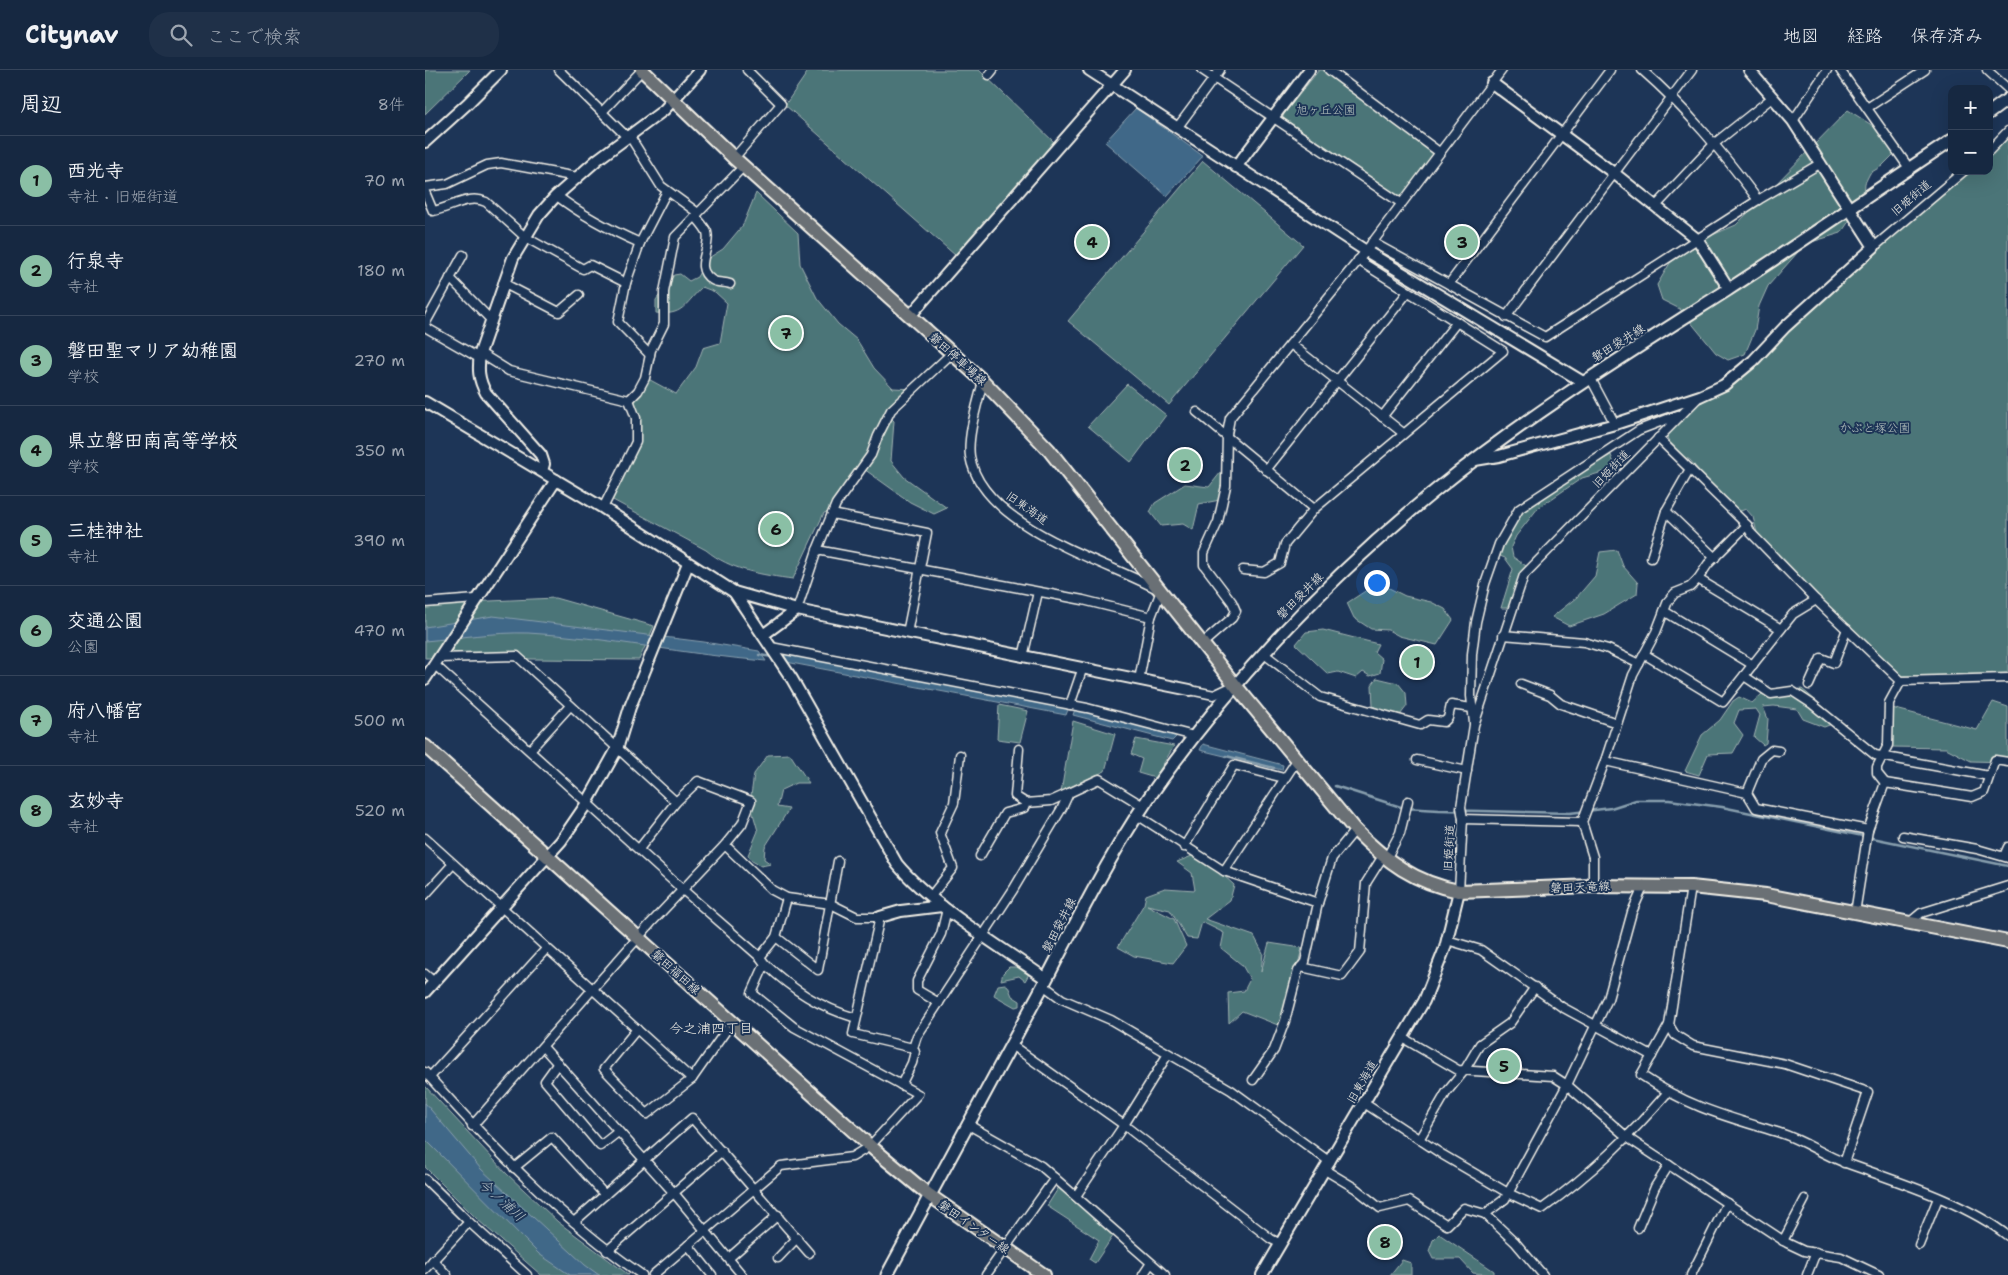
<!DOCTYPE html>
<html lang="ja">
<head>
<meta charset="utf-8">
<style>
  body { margin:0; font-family:"Shantell Sans","Klee One",sans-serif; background:#1f3048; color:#f1f3f6 }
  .controls { position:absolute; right:15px; top:15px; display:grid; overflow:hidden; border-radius:10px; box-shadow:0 5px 20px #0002 }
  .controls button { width:45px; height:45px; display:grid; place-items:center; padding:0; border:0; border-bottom:1px solid #35445a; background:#162841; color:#f1f3f6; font:25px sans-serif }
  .you { position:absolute; left:951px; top:512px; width:18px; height:18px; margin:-12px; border:4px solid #fff; border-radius:50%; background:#1a73e8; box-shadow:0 0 0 8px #1a73e833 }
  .badge { display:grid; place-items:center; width:32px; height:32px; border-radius:50%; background:#8abfa5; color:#111; font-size:16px; font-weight:700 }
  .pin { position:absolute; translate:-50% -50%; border:2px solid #fff; box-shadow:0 1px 5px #0006 }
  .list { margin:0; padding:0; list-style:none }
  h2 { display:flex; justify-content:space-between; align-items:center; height:65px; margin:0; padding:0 20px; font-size:21px }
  h2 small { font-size:16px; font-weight:400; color:#9ea6b1 }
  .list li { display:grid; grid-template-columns:32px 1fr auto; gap:15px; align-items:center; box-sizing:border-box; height:90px; padding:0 20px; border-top:1px solid #35445a }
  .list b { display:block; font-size:19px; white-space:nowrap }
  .list p { margin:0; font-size:16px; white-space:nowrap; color:#9ea6b1 }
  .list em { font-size:16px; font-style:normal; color:#9ea6b1 }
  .icon { flex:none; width:28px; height:28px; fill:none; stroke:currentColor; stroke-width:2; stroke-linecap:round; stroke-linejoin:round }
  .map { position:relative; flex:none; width:1583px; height:1205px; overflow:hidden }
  header { display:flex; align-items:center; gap:30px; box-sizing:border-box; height:70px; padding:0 25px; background:#162841; border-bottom:1px solid #35445a }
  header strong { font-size:24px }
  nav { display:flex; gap:28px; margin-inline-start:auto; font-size:18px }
  .search { width:350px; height:45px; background:#1f3048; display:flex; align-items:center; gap:12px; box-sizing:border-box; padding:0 18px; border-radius:20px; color:#9ea6b1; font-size:19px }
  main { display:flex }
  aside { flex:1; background:#162841 }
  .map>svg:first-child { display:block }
  .green { fill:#4b7478; stroke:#a0b2b0 }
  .water { fill:#406888; stroke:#889fae }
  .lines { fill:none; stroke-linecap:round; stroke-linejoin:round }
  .stream { stroke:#889fae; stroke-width:2.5 }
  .minor-casing { stroke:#f4f1e8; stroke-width:11 }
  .tertiary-casing { stroke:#f4f1e8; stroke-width:14 }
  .secondary-casing { stroke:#f4f1e8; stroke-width:15 }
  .primary-casing { stroke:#f4f1e8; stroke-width:16 }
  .minor { stroke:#1d3557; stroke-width:8 }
  .tertiary { stroke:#1d3557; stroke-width:10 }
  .secondary { stroke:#1d3557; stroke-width:11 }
  .primary { stroke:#6b7074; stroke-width:12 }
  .labels { text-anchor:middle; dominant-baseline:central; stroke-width:4; stroke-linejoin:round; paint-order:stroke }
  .park-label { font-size:12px; fill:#b9c5c1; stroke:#1d3557 }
  .street-label { font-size:12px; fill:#f4f1e8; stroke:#1d3557 }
  .neighbourhood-label { font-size:14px; fill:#f4f1e8; stroke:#1d3557 }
  .water-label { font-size:14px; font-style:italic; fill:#b5c1c6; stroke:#1d3557 }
</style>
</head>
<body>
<header>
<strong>Citynav</strong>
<div class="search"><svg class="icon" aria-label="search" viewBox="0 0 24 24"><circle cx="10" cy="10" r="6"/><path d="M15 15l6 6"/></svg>ここで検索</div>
<nav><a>地図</a><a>経路</a><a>保存済み</a></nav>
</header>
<main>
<aside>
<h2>周辺<small>8件</small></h2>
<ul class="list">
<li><span class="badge">1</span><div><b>西光寺</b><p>寺社 · 旧姫街道</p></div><em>70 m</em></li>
<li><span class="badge">2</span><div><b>行泉寺</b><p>寺社</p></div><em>180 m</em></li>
<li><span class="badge">3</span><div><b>磐田聖マリア幼稚園</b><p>学校</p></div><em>270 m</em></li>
<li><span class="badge">4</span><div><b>県立磐田南高等学校</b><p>学校</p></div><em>350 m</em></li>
<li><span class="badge">5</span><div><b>三桂神社</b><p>寺社</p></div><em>390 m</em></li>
<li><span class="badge">6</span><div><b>交通公園</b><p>公園</p></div><em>470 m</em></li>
<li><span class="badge">7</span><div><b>府八幡宮</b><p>寺社</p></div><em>500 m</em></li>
<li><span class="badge">8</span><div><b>玄妙寺</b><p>寺社</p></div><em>520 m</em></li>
</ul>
</aside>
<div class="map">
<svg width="1583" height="1205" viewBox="0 0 1583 1205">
  <rect width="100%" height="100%" fill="#1d3557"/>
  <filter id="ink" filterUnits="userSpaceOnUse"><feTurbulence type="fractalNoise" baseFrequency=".02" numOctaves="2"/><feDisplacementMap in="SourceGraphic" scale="10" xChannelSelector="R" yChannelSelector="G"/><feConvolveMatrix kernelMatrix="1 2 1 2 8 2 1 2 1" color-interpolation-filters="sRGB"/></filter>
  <g filter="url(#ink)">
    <g class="green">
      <polygon points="0,0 45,0 0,44"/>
      <polygon points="384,0 554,0 630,73 531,186 360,35"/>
      <polygon points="894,0 899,0 1007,82 1008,86 977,125 972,125 858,48 858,45"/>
      <polygon points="1423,40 1464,66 1476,77 1457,96 1445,103 1440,113 1439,129 1416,163 1380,174 1343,216 1334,236 1330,260 1320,284 1303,290 1291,283 1255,239 1237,230 1232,215 1245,193 1285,166 1311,155"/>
      <polygon points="1583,59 1583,608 1475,606 1333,467 1328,447 1321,439 1313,442 1301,434 1265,390 1247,381 1242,367 1255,344 1294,318 1536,101 1564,101 1564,76"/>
      <polygon points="778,91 878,175 744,335 643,251"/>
      <path d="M331 123 373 163 375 194 392 228 413 254 432 270 449 298 468 318 488 319 464 346 469 351 466 391 479 407 522 438 509 444 485 432 439 399 408 441 399 443 368 509C337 505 305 500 281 480L186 429 215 372 210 345 204 330 213 321 216 305 251 324 271 297 278 278 295 273 302 233 290 222 277 217C259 235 258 246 231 243V230L249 205 255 204 264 211 272 207 282 189 298 179 318 155Z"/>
      <polygon points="702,314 741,345 706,392 663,356"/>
      <path d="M1186 385 1193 405 1190 415 1178 402 1157 408 1113 438 1091 466 1086 477 1088 487 1104 498 1083 538H1076L1088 499 1080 488 1075 486C1077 470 1081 457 1091 443 1103 427 1166 396 1186 385Z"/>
      <polygon points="796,402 800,412 795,430 774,434 768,460 758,454 736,456 725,442 730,433 760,414 784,417"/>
      <polygon points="1192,480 1198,496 1213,513 1212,524 1179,544 1144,556 1127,547 1152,527 1170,506 1175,482"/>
      <polygon points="951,514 964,518 980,526 1006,532 1020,539 1028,550 1012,575 974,566 963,560 946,559 929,548 922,533"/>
      <polygon points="130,528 229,556 214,590 0,588 0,534"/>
      <polygon points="898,560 953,574 949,582 957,589 955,603 945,606 938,602 931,608 913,602 903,604 871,574 881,562"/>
      <polygon points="952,608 973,613 981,623 982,636 972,649 948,636 947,615"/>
      <polygon points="1377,619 1402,640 1407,654 1399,657 1378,649 1372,639 1349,636 1338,637 1343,649 1341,673 1338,675 1329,667 1335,645 1331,639 1314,640 1309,653 1318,665 1308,683 1283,684 1274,705 1260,701 1277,665 1295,650 1308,631 1314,627 1327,633 1337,624"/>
      <polygon points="1568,632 1583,637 1583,692 1546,691 1521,678 1467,677 1463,637 1552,660"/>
      <polygon points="574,635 603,641 595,672 572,669"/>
      <polygon points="648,651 690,664 680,701 636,722"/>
      <polygon points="711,669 749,676 730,708 713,703 717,689 706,684"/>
      <polygon points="365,684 384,713 371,713 356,720 352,737 364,739 340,777 339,789 346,794 336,796 327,791 323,785 333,761 325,733 329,704 343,685"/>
      <polygon points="767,786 796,803 809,815 805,830 780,849 829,866 838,883 836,902 844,873 877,878 858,957 817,941 804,953 803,923 819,921 825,909 817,895 796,878 799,863 777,852 772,869 762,868 745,840 722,835 749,849 761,876 748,893 709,886 693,877 719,834 721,825 740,818 770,820 767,803 752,792"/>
      <polygon points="584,897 593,897 604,904 600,911 594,906 576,910 578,903"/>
      <polygon points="580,914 583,916 587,926 595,931 595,936 590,937 569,925 573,915"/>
      <polygon points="0,1016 82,1104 133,1152 204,1205 116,1205 53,1150 0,1097"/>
      <polygon points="634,1117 688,1166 670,1193 664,1189 674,1170 622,1136"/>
      <polygon points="1014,1164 1069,1201 1069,1205 1048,1203 1035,1189 1008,1189 1004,1181 1008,1170"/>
      <polygon points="977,1190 986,1193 986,1205 965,1205"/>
    </g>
    <g class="water">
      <polygon points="711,38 778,86 742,126 680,72"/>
      <path d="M68 546 279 572 334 581 341 591C261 585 183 567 103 563 69 562 33 568 0 571V557Z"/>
      <polygon points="360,580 644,637 641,645 361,592 357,583"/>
      <polygon points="651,636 753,665 747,671 648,645"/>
      <polygon points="778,674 858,695 857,700 775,680"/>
      <polygon points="0,1033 56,1099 160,1195 174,1205 145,1205 114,1184 0,1069"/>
    </g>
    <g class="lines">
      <g class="stream">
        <polyline points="334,585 348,587"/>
        <polyline points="801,686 849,698"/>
        <polyline points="910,716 979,738 1014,740 1145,743 1186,738 1211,730 1244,730 1297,737 1583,796"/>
      </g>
      <g class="minor-casing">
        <g id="minor">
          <polyline points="134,0 202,67"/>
          <polyline points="777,0 976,133"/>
          <polyline points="904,0 1014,82"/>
          <path d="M1217 0C1263 40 1297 82 1333 130"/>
          <polyline points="1415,0 1484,98"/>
          <polyline points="1562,0 1583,19"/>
          <polyline points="564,5 568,0"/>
          <polyline points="1442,38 1500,0"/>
          <polyline points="177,42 217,0"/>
          <polyline points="1368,51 1402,0"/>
          <polyline points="752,58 795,0"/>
          <polyline points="204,65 236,116 273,143"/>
          <polyline points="1564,81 1583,61"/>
          <polyline points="309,88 356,34 322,0"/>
          <polyline points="0,117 22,114 62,95 76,93 152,107"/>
          <path d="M0 122 8 141C26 138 43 124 61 132L100 167 158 199 165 195 201 213"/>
          <path d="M132 126C157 145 185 160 215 173"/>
          <polyline points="1231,136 1290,73 1348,27"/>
          <path d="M270 146C274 151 279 156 282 162 287 179 267 197 287 210 293 214 299 211 305 214"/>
          <polyline points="947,172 1120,267 1333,130 1396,93"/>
          <polyline points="1449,177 1539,101"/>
          <polyline points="25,208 66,250"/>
          <polyline points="78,213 134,242 154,225"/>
          <polyline points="1024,214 1185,0"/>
          <polyline points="1081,247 1267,0"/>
          <polyline points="0,254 38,185"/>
          <polyline points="0,257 54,288"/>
          <polyline points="867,275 978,363"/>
          <polyline points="55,283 84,301 204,330 213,321 220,308 226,280 239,254 239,222 250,167 318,97"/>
          <polyline points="225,285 193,252 201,213 215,173 242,121"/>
          <polyline points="1165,307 1190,354"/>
          <path d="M558 311C553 332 542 366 545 386 556 457 682 491 736 521L726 547 714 610"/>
          <polyline points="772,342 889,439 1078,281 933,190"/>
          <polyline points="957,347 1032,252"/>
          <polyline points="1233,368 1322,455 1326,463 1391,530 1476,611 1583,608"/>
          <polyline points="1265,399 1241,441 1290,488"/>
          <polyline points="841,400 983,222"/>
          <polyline points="178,438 211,372 211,348 204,330"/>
          <polyline points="407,444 502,463 482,563"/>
          <polyline points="392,480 658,530 726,547"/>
          <polyline points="1226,488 1241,441"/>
          <polyline points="818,500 839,502 855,493 860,474 889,439"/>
          <polyline points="1273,509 1356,559"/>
          <polyline points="0,533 51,529"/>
          <polyline points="372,540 392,480 411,434 446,385 453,366 466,340 527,283"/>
          <polyline points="1239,541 1328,595"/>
          <polyline points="1078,565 1159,572 1183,579 1214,594"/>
          <polyline points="777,574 807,548 811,541 807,532 779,495 779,483 793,452 801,416 802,364 805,348 941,181 1077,0"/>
          <polyline points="346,577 662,638 769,666"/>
          <polyline points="838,583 895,627 995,655 1003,650 1019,652 1023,648 1026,635 1047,638"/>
          <polyline points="1219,584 1298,632 1368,544 1391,530"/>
          <polyline points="598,587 613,522"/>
          <polyline points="14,588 92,586 251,732"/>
          <polyline points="10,595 258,820 335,887 340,894 327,923 369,957 493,1024 445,1076 427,1087 356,1096 228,1205"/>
          <polyline points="1319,606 1346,624 1367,621 1387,634 1450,685 1564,706"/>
          <polyline points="1096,614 1125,625 1136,634 1192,653"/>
          <polyline points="1384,615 1396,588 1409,593 1422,559"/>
          <polyline points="765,620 789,625 808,616"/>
          <polyline points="645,635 657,600"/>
          <polyline points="1049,653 1046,626 1047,584 1051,552 1060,514 1074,474 1094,439 1214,360 1253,345"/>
          <polyline points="594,679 590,726 601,733"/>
          <polyline points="105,680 145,636"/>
          <polyline points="992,690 1042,701"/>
          <polyline points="1180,691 1322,723 1331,738 1443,760"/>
          <polyline points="1460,713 1452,703 1452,697 1463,675 1464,633 1476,611"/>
          <polyline points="1322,723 1336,689 1347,680 1354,681"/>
          <polyline points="712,745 799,801 893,833"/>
          <polyline points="1038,749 1157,752"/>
          <polyline points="1478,766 1552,779 1583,788"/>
          <polyline points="0,768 267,1009"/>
          <polyline points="300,775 347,820 362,828 406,834 432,847 455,847 428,964 488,978 492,966 588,820 637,738 644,723 674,709 718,736"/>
          <polyline points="759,777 809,695 859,708"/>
          <polyline points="555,786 580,743 599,738 601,733 626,731 644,723"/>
          <polyline points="1579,786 1583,777"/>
          <polyline points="961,789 975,763 983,731"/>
          <polyline points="799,801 872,690"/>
          <polyline points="1168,816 1168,787 1157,752 1180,691 1208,605 1231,562 1243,531 1250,523 1265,517 1273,509 1283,494 1322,455"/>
          <path d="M1266 817 1244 955 1216 1005C1265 1038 1300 1046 1355 1063 1378 1070 1398 1085 1421 1093 1473 1112 1540 1132 1583 1166"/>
          <polyline points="1034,821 1038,749 1036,737 1049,655 1099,505 1272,329"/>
          <polyline points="0,825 28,794"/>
          <polyline points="506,826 528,798 515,763 529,733 535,685"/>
          <polyline points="1430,843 1443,760 1460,713 1547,727 1559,722 1570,690 1583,692"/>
          <polyline points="1484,853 1496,843 1583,816"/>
          <polyline points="351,867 393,900 413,791"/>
          <polyline points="1022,870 1056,880 1137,937 1227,986"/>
          <polyline points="335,887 351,867 362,828"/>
          <path d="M340 894C368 920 394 937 431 948"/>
          <polyline points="876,897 917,906 935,882 941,813 958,786"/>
          <polyline points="0,904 9,912"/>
          <polyline points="618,915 637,929 686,950 806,1020 905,1092"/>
          <polyline points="514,933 492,920 492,911 516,864 522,839"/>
          <polyline points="1244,955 1250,965 1268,976 1360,994 1443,1022 1419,1093"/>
          <polyline points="212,959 179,999 222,1044 267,1009 307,952"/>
          <polyline points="978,968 1033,1000 1128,1006 1142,1015 1203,1068 1362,1173 1379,1181 1416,1187 1454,1205"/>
          <polyline points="585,974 699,1055 846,1169 856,1174"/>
          <polyline points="118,977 249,1123 317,1205"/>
          <polyline points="133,993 120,1011 175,1076 193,1062"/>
          <path d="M0 1002C66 1076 135 1148 217 1205"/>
          <polyline points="5,1007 122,878"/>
          <polyline points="828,1010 849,980 860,951 873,901 880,892 893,833 907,788 930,760"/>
          <polyline points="476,1015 487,993 490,982 488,978"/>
          <path d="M939 1033 1018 1085 1083 1123 1117 1139C1167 1103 1203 1068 1243 1022"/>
          <polyline points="542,1054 616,1096 740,1205"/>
          <polyline points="47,1056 226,853 300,775 317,754 326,731 273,711 251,732 214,779"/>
          <polyline points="995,1068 1021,1023 1039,1001 1055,974 1085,953 1110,917"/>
          <polyline points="89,1098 127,1067 180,1125"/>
          <polyline points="900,1100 930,1118 955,1138 984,1131 1022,1155 1039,1138 1060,1144 1080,1129 1142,1015 1183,929 1207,842 1219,815"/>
          <polyline points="0,1109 44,1152 102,1205"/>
          <polyline points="651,1126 699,1055 743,984"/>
          <polyline points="1060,1144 1090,1172 1118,1205"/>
          <polyline points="149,1152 267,1048 384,1183"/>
          <polyline points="1213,1158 1230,1117 1244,1095"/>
          <polyline points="1358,1171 1380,1129"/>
          <polyline points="263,1175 287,1205"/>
          <polyline points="1494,1175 1513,1128"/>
          <polyline points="182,1181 297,1081"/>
          <polyline points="304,1188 353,1145"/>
          <polyline points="353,1188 372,1168"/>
          <polyline points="8,1190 22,1205"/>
          <polyline points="0,1199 44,1152"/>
          <polyline points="561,1205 630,1108"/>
          <polyline points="718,1205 726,1193"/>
          <polyline points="1266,1205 1302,1133"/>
          <polyline points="1382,1205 1391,1182"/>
        </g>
      </g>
      <g class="tertiary-casing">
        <g id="tertiary">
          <polyline points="664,0 941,181 1158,312"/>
          <polyline points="1067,13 1190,104 1273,170 1304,219"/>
          <polyline points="0,72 42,34 76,0"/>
          <polyline points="811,97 884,0"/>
          <polyline points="485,246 700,0"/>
          <polyline points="0,332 178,438 309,522 372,540 765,620"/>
          <polyline points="1050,390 1074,386 1190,354 1275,326 1299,315 1328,291 1360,257 1449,177 1368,51 1324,0"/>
          <path d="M117 401 119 394 116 385 61 323C53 309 53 299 55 283L88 188 114 145 130 127 173 89 239 40 275 0"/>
          <path d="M309 522 367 609 472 794C508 837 575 876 621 909"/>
          <polyline points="338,565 372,540"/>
          <polyline points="0,609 131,410"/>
          <polyline points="455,847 476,841 517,836"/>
          <polyline points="0,922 136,771 162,733 192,679 205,637 263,494"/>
          <polyline points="837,1205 999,931 1020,878 1034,821"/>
        </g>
      </g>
      <g class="secondary-casing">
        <g id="secondary">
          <polyline points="1564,43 1583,29"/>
          <path d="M462 1205C515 1106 569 1008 621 910 657 841 691 772 737 709 815 601 908 504 1011 420 1102 346 1202 284 1301 221 1377 172 1451 120 1527 70"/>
        </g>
      </g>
      <g class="primary-casing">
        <g id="primary">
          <path d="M217 0 309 88 558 311 624 380 810 615 930 760C961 791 990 813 1034 821L1168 816 1266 817 1341 825 1583 872"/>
          <polyline points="0,676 445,1076 504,1125 619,1205"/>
        </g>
      </g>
      <use href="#minor" class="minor"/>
      <use href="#tertiary" class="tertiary"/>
      <use href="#secondary" class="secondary"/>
      <use href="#primary" class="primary"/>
    </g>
  </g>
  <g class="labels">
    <g class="park-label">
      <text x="901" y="40">旭ヶ丘公園</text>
      <text x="1450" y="358">かぶと塚公園</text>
    </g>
    <g class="street-label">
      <text transform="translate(1486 128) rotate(-40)">旧姫街道</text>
      <text transform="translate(1193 273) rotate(-32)">磐田袋井線</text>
      <text transform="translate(533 289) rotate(42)">磐田停車場線</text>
      <text transform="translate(1186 399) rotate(-46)">旧姫街道</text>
      <text transform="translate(602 438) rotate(35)">旧東海道</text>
      <text transform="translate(875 526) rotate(-45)">磐田袋井線</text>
      <text transform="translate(1024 778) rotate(-87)">旧姫街道</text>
      <text transform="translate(1155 817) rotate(-2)">磐田天竜線</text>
      <text transform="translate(634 855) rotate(-63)">磐田袋井線</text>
      <text transform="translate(251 902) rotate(42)">磐田福田線</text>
      <text transform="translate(937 1012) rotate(-60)">旧東海道</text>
      <text transform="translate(549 1157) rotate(35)">磐田インター線</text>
    </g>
    <g class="neighbourhood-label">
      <text x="286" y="958">今之浦四丁目</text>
    </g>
    <g class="water-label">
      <text transform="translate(77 1130) rotate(42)">今ノ浦川</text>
    </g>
  </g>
</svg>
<div class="controls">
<button>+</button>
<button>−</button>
</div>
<div class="you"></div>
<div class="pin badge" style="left:992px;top:592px">1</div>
<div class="pin badge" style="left:760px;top:395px">2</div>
<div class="pin badge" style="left:1037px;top:172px">3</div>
<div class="pin badge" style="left:667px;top:172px">4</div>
<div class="pin badge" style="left:1079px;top:996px">5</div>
<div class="pin badge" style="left:351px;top:459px">6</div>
<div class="pin badge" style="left:361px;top:263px">7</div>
<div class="pin badge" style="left:960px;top:1172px">8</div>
</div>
</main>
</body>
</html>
